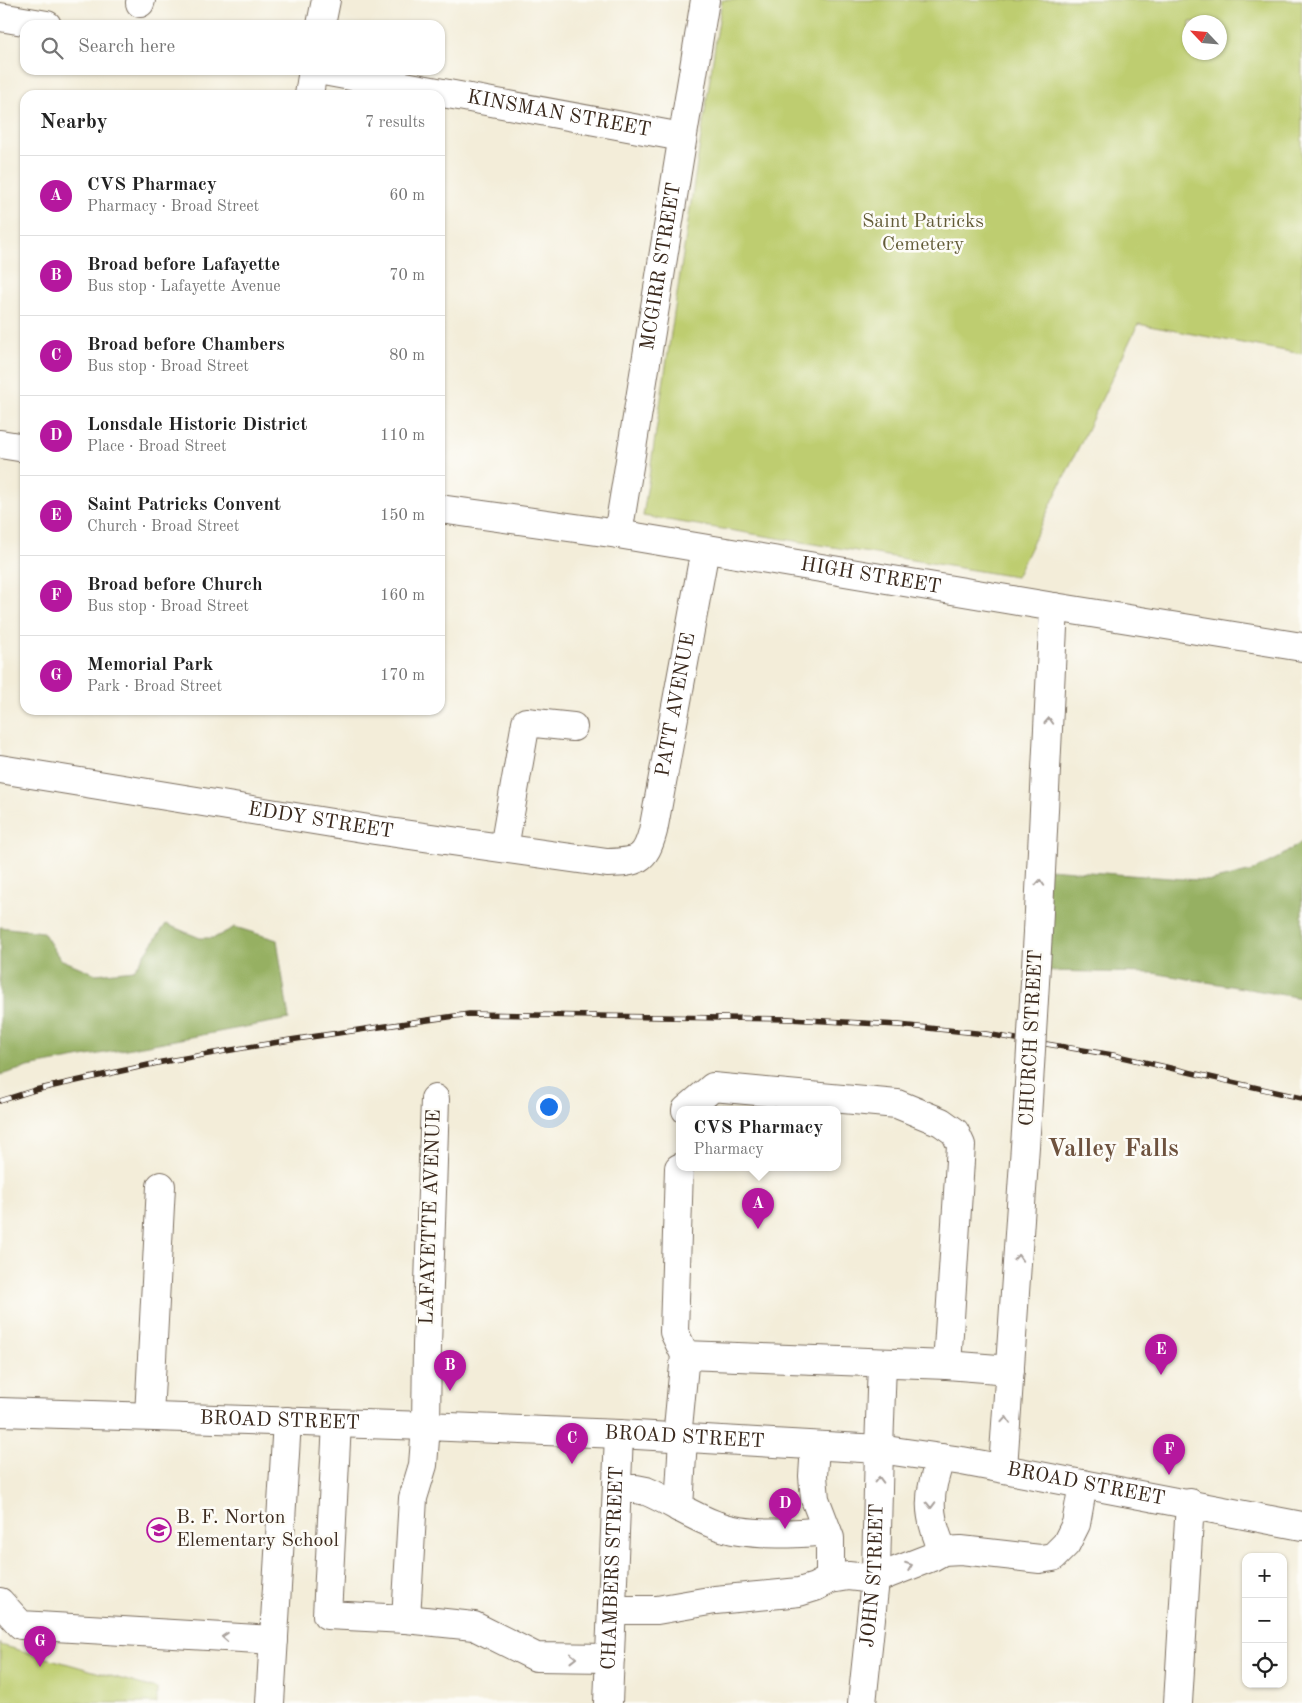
<!DOCTYPE html>
<html lang="en">
<head>
<meta charset="utf-8">
<style>
  body { margin:0; font-family:"Old Standard TT",serif; background:#f2f2f2; color:#222 }
  .controls { position:absolute; right:15px; bottom:15px; display:grid; overflow:hidden; border-radius:10px; box-shadow:0 1px 4px #0004 }
  .controls button { width:45px; height:45px; display:grid; place-items:center; padding:0; border:0; border-bottom:1px solid #e0e0e0; background:#fff; color:#222; font:25px sans-serif }
  .compass { position:absolute; left:1182px; top:15px; width:45px; height:45px; border-radius:50%; background:#fff; box-shadow:0 1px 4px #0004; rotate:296deg }
  .you { position:absolute; left:548px; top:1106px; width:18px; height:18px; margin:-12px; border:4px solid #fff; border-radius:50%; background:#1a73e8; box-shadow:0 0 0 8px #1a73e833 }
  .badge { display:grid; place-items:center; width:32px; height:32px; border-radius:50%; background:#b5179e; color:#fff; font-size:16px; font-weight:700 }
  .pin { position:absolute; translate:-50% -41px; filter:drop-shadow(0 1px 2px #0008) }
  .pin::after { content:''; position:absolute; top:26px; width:18px; height:15px; background:inherit; clip-path:polygon(0 0,100% 0,50% 100%) }
  .popup { position:absolute; left:676px; top:1106px; width:165px; height:65px; box-sizing:border-box; display:grid; place-content:center; border-radius:10px; background:#fff; filter:drop-shadow(0 1px 4px #0005); font-size:16px; white-space:nowrap; color:#767676 }
  .popup b { font-size:19px; color:#222 }
  .popup::after { content:''; position:absolute; left:50%; top:100%; margin-left:-10px; border:10px solid transparent; border-top-color:#fff }
  .list { margin:0; padding:0; list-style:none }
  h2 { display:flex; justify-content:space-between; align-items:center; height:65px; margin:0; padding:0 20px; font-size:21px }
  h2 small { font-size:16px; font-weight:400; color:#767676 }
  .list li { display:grid; grid-template-columns:32px 1fr auto; gap:15px; align-items:center; box-sizing:border-box; height:80px; padding:0 20px; border-top:1px solid #e0e0e0 }
  .list b { display:block; font-size:19px; white-space:nowrap }
  .list p { margin:0; font-size:16px; white-space:nowrap; color:#767676 }
  .list em { font-size:16px; font-style:normal; color:#767676 }
  .icon { flex:none; width:28px; height:28px; fill:none; stroke:currentColor; stroke-width:2; stroke-linecap:round; stroke-linejoin:round }
  .map { position:relative; flex:none; width:1302px; height:1703px; overflow:hidden }
  .search { position:absolute; background:#fff; box-shadow:0 1px 4px #0004; left:20px; top:20px; width:425px; height:55px; display:flex; align-items:center; gap:12px; box-sizing:border-box; padding:0 18px; border-radius:15px; color:#767676; font-size:19px }
  .panel { position:absolute; background:#fff; box-shadow:0 1px 4px #0004; left:20px; top:90px; width:425px; height:625px; border-radius:15px }
  .map>svg:first-child { display:block }
  .green { fill:#becd70; stroke:#7c7c47; fill-rule:evenodd }
  .forest { fill:#96b062; stroke:#686d40 }
  .lines { fill:none; stroke-linecap:round; stroke-linejoin:round }
  .minor-casing { stroke:#7b6e5f; stroke-width:30 }
  .major-casing { stroke:#7b6e5f; stroke-width:30 }
  .minor { stroke:#fff; stroke-width:28 }
  .major { stroke:#fff; stroke-width:28 }
  .rail-casing { stroke:#3b2a1e; stroke-width:5.5 }
  .rail { stroke:#fdfcf7; stroke-width:4; stroke-dasharray:11; stroke-linecap:butt }
  .major-bridge-casing { stroke:#7b6e5f; stroke-width:30; stroke-linecap:butt }
  .major-bridge { stroke:#fff; stroke-width:28 }
  .oneway { stroke:#a79f9a }
  .labels { text-anchor:middle; dominant-baseline:central; stroke-width:5; stroke-linejoin:round; paint-order:stroke }
  .street-label { font-size:20px; fill:#3b2a1e; stroke:#fdfcf7 }
  .park-label { font-size:20px; fill:#625b37; stroke:#fdfcf7 }
  .poi-label { font-size:20px; fill:#3b2a1e; stroke:#fdfcf7; text-anchor:start }
  .district-label { font-size:25px; font-weight:bold; fill:#6e523e; stroke:#fdfcf7 }
</style>
</head>
<body>
<div class="map">
<svg width="1302" height="1703" viewBox="0 0 1302 1703">
  <rect width="100%" height="100%" fill="#fdfcf7"/>
  <filter id="ink" filterUnits="userSpaceOnUse"><feTurbulence type="fractalNoise" baseFrequency=".02" numOctaves="2"/><feDisplacementMap in="SourceGraphic" scale="10" xChannelSelector="R" yChannelSelector="G"/><feConvolveMatrix kernelMatrix="1 2 1 2 8 2 1 2 1" color-interpolation-filters="sRGB"/></filter>
  <filter id="wash" filterUnits="userSpaceOnUse"><feTurbulence type="fractalNoise" baseFrequency=".0096" numOctaves="4" result="noise"/><feDisplacementMap in="SourceGraphic" scale="20" xChannelSelector="R" yChannelSelector="G"/><feGaussianBlur stdDeviation="1.12" result="paint"/><feColorMatrix in="noise" values="0 0 0 0 0 0 0 0 0 0 0 0 0 0 0 0 0 1.4 0 .05"/><feComposite in="paint" operator="in"/></filter>
  <g filter="url(#wash)">
    <rect width="100%" height="100%" fill="#f3edd9"/>
    <g class="green">
      <path d="M722 0H1302V354L1138 324 1016 577 643 516ZM1190 22H1220V52H1190Z"/>
      <polygon points="0,1643 1,1645 157,1689 157,1703 0,1703"/>
    </g>
    <g class="forest">
      <polygon points="1302,842 1302,998 1153,973 1041,971 1048,869 1211,881 1252,871 1278,858"/>
      <polygon points="166,924 200,938 214,938 235,927 277,940 289,1019 28,1067 0,1075 0,927 43,932 60,959 96,974 134,970"/>
    </g>
  </g>
  <g filter="url(#ink)">
    <g class="lines">
      <g class="minor-casing">
        <g id="minor">
          <polyline points="140,3 141,0"/>
          <polyline points="0,17 47,25"/>
          <polyline points="321,25 326,0"/>
          <path id="s1" d="M318 70 682 137"/>
          <polyline points="309,95 313,70"/>
          <polyline points="0,444 25,448"/>
          <path id="s2" d="M440 509 618 534 1054 607 1302 647"/>
          <path id="s3" d="M618 534 705 0"/>
          <path id="s4" d="M0 769 375 830 607 863C637 862 645 861 653 831L705 549"/>
          <polyline points="504,848 526,722 573,727"/>
          <polyline points="435,1099 427,1346 426,1426 423,1465 413,1498 406,1619 474,1626 536,1657 610,1658"/>
          <polyline points="685,1355 947,1365 961,1145 955,1132 941,1122 897,1104 713,1087 686,1110"/>
          <polyline points="947,1365 1010,1370"/>
          <polyline points="149,1416 161,1186"/>
          <polyline points="337,1423 327,1615 406,1619"/>
          <polyline points="677,1438 685,1355 674,1332 679,1168"/>
          <polyline points="815,1446 813,1476 815,1499 830,1538 830,1579"/>
          <polyline points="879,1449 882,1363"/>
          <path d="M941 1458C927 1495 927 1515 943 1551"/>
          <path d="M617 1489H636L646 1491C670 1501 691 1516 716 1525 746 1537 795 1534 827 1531"/>
          <polyline points="679,1508 683,1438"/>
          <polyline points="0,1602 21,1625 274,1640"/>
          <polyline points="612,1610 657,1610 715,1600 780,1594 799,1592 815,1587 830,1579 848,1576 875,1579 932,1557 943,1551 961,1550 1040,1559 1053,1557 1066,1544 1076,1524 1083,1484"/>
          <polyline points="270,1703 287,1421"/>
          <polyline points="1178,1703 1190,1503"/>
        </g>
      </g>
      <g class="major-casing">
        <g id="major">
          <polyline points="1038,932 1054,607"/>
          <path id="s5" d="M0 1412 426 1426 619 1434 879 1449 962 1461 1302 1526"/>
          <polyline points="1003,1468 1027,1117"/>
          <path id="s6" d="M608 1703 619 1434"/>
          <path id="s7" d="M862 1703 876 1571 879 1449"/>
        </g>
      </g>
      <use href="#minor" class="minor"/>
      <use href="#major" class="major"/>
      <g class="rail-casing">
        <polyline id="rail" points="0,1101 35,1090 162,1062 290,1040 469,1014 789,1019 899,1025 986,1034 1113,1055 1302,1098"/>
      </g>
      <use href="#rail" class="rail"/>
      <g class="major-bridge-casing">
        <polyline id="major-bridge" points="1027,1117 1038,932"/>
      </g>
      <use href="#major-bridge" class="major-bridge"/>
    </g>
    <defs><path id="oneway-chevron" d="M-2-3.5L2.5 0L-2 3.5" fill="none" stroke-width="1.6" stroke-linecap="round" stroke-linejoin="round" transform="scale(1.25)"/></defs>
    <g class="oneway">
      <use href="#oneway-chevron" transform="translate(1049 721) rotate(-87)"/>
      <use href="#oneway-chevron" transform="translate(1040 883) rotate(-87)"/>
      <use href="#oneway-chevron" transform="translate(1018 1258) rotate(-86)"/>
      <use href="#oneway-chevron" transform="translate(1006 1420) rotate(-86)"/>
      <use href="#oneway-chevron" transform="translate(879 1480) rotate(-89)"/>
      <use href="#oneway-chevron" transform="translate(931 1505) rotate(89)"/>
      <use href="#oneway-chevron" transform="translate(909 1566) rotate(-21)"/>
      <use href="#oneway-chevron" transform="translate(225 1637) rotate(-176)"/>
      <use href="#oneway-chevron" transform="translate(573 1658) rotate(1)"/>
    </g>
  </g>
  <defs>
    <g id="school-ring" transform="scale(1.25)"><circle r="9.5" fill="#fdfcf7" stroke="#b5179e" stroke-width="1.5"/><path d="M0-5L7-2L0 1L-7-2ZM-4 1L0 2.5L4 1V4Q0 6-4 4Z" fill="#b5179e"/></g>
  </defs>
  <g fill-rule="evenodd">
    <use href="#school-ring" x="159" y="1530"/>
  </g>
  <g class="labels">
    <g class="street-label">
      <text stroke="none"><textPath href="#s1" startOffset="245">KINSMAN STREET</textPath></text>
      <text stroke="none"><textPath href="#s3" startOffset="271">MCGIRR STREET</textPath></text>
      <text stroke="none"><textPath href="#s2" startOffset="436">HIGH STREET</textPath></text>
      <text stroke="none"><textPath href="#s4" startOffset="806">PATT AVENUE</textPath></text>
      <text stroke="none"><textPath href="#s4" startOffset="325">EDDY STREET</textPath></text>
      <text transform="translate(1032 1038) rotate(-87)">CHURCH STREET</text>
      <text transform="translate(431 1217) rotate(-88)">LAFAYETTE AVENUE</text>
      <text stroke="none"><textPath href="#s5" startOffset="280">BROAD STREET</textPath></text>
      <text stroke="none"><textPath href="#s5" startOffset="685">BROAD STREET</textPath></text>
      <text stroke="none"><textPath href="#s5" startOffset="1090">BROAD STREET</textPath></text>
      <text stroke="none"><textPath href="#s6" startOffset="135">CHAMBERS STREET</textPath></text>
      <text stroke="none"><textPath href="#s7" startOffset="128">JOHN STREET</textPath></text>
    </g>
    <g class="park-label">
      <text x="923" y="222">Saint Patricks<tspan x="923" dy="23">Cemetery</tspan></text>
    </g>
    <g class="poi-label">
      <text x="176" y="1518">B. F. Norton<tspan x="176" dy="23">Elementary School</tspan></text>
    </g>
    <g class="district-label">
      <text x="1113" y="1149">Valley Falls</text>
    </g>
  </g>
</svg>
<div class="controls">
<button>+</button>
<button>−</button>
<button><svg class="icon" aria-label="locate" viewBox="0 0 24 24"><circle cx="12" cy="12" r="6"/><path d="M12 2v4M12 18v4M2 12h4M18 12h4"/></svg></button>
</div>
<svg class="compass" viewBox="-18 -18 36 36"><path d="M0-13l5 13h-10z" fill="#e53935"/><path d="M0 13l5-13h-10z" fill="#767676"/></svg>
<div class="you"></div>
<div class="pin badge" style="left:758px;top:1229px">A</div>
<div class="popup"><b>CVS Pharmacy</b>Pharmacy</div>
<div class="pin badge" style="left:450px;top:1391px">B</div>
<div class="pin badge" style="left:572px;top:1464px">C</div>
<div class="pin badge" style="left:785px;top:1529px">D</div>
<div class="pin badge" style="left:1161px;top:1375px">E</div>
<div class="pin badge" style="left:1169px;top:1475px">F</div>
<div class="pin badge" style="left:40px;top:1667px">G</div>
<div class="search"><svg class="icon" aria-label="search" viewBox="0 0 24 24"><circle cx="10" cy="10" r="6"/><path d="M15 15l6 6"/></svg>Search here</div>
<section class="panel">
<h2>Nearby<small>7 results</small></h2>
<ul class="list">
<li><span class="badge">A</span><div><b>CVS Pharmacy</b><p>Pharmacy · Broad Street</p></div><em>60 m</em></li>
<li><span class="badge">B</span><div><b>Broad before Lafayette</b><p>Bus stop · Lafayette Avenue</p></div><em>70 m</em></li>
<li><span class="badge">C</span><div><b>Broad before Chambers</b><p>Bus stop · Broad Street</p></div><em>80 m</em></li>
<li><span class="badge">D</span><div><b>Lonsdale Historic District</b><p>Place · Broad Street</p></div><em>110 m</em></li>
<li><span class="badge">E</span><div><b>Saint Patricks Convent</b><p>Church · Broad Street</p></div><em>150 m</em></li>
<li><span class="badge">F</span><div><b>Broad before Church</b><p>Bus stop · Broad Street</p></div><em>160 m</em></li>
<li><span class="badge">G</span><div><b>Memorial Park</b><p>Park · Broad Street</p></div><em>170 m</em></li>
</ul>
</section>
</div>
</body>
</html>
